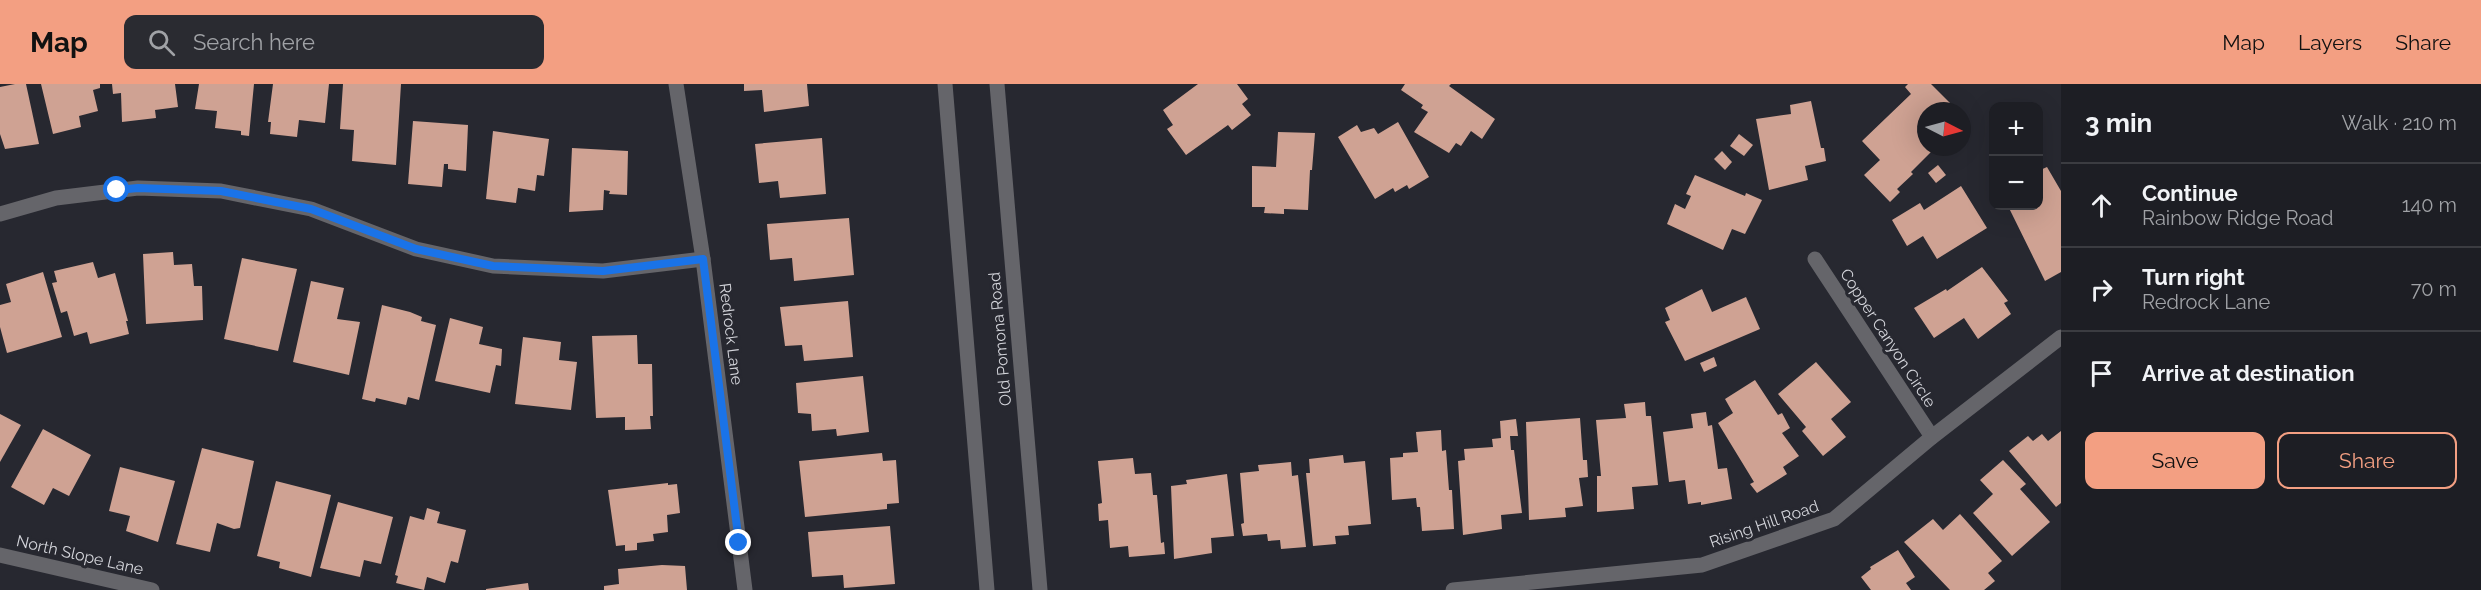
<!DOCTYPE html>
<html lang="en">
<head>
<meta charset="utf-8">
<style>
  body { margin:0; font-family:Raleway,sans-serif; background:#2a2b31; color:#f1f3f6 }
  .controls { position:absolute; right:18px; top:18px; display:grid; overflow:hidden; border-radius:12px; box-shadow:0 6px 24px #0002 }
  .controls button { width:54px; height:54px; display:grid; place-items:center; padding:0; border:0; border-bottom:2px solid #3b3c41; background:#1d1e24; color:#f1f3f6; font:30px sans-serif }
  .compass { position:absolute; left:1917px; top:18px; width:54px; height:54px; border-radius:50%; background:#1d1e24; box-shadow:0 6px 24px #0002; rotate:96deg }
  .stop { position:absolute; width:18px; height:18px; margin:-14px; border:4px solid #1a73e8; border-radius:50%; background:#fff }
  .stop.end { background:#1a73e8; border-color:#fff; box-shadow:0 2px 6px #0008 }
  .list { margin:0; padding:0; list-style:none }
  h2 { display:flex; justify-content:space-between; align-items:center; height:78px; margin:0; padding:0 24px; font-size:26px }
  h2 small { font-size:20px; font-weight:400; color:#a0a2a6 }
  .list li { display:grid; grid-template-columns:39px 1fr auto; gap:18px; align-items:center; box-sizing:border-box; height:84px; padding:0 24px; border-top:2px solid #3b3c41 }
  .list b { display:block; font-size:22px; white-space:nowrap }
  .list p { margin:0; font-size:20px; white-space:nowrap; color:#a0a2a6 }
  .list em { font-size:20px; font-style:normal; color:#a0a2a6 }
  .actions { display:flex; gap:12px; padding:18px 24px }
  .actions a { flex:1; padding:14px 0; border:2px solid #f39f82; border-radius:12px; text-align:center; font-size:21px; color:#f39f82 }
  .actions .main { background:#f39f82; color:#111 }
  .icon { flex:none; width:33px; height:33px; fill:none; stroke:currentColor; stroke-width:2; stroke-linecap:round; stroke-linejoin:round }
  .map { position:relative; flex:none; width:2061px; height:506px; overflow:hidden }
  header { display:flex; align-items:center; gap:36px; box-sizing:border-box; height:84px; padding:0 30px; background:#f39f82; color:#111 }
  header strong { font-size:28px }
  nav { display:flex; gap:33px; margin-inline-start:auto; font-size:21px }
  .search { width:420px; height:54px; background:#2a2b31; display:flex; align-items:center; gap:15px; box-sizing:border-box; padding:0 21px; border-radius:12px; color:#a0a2a6; font-size:22px }
  main { display:flex }
  aside { flex:1; background:#1d1e24 }
  .map>svg:first-child { display:block }
  .building { fill:#cfa293 }
  .lines { fill:none; stroke-linecap:round; stroke-linejoin:round }
  .minor { stroke:#65656a; stroke-width:15 }
  .route { stroke:#1a73e8; stroke-width:8 }
  .labels { text-anchor:middle; dominant-baseline:central; stroke-width:6; stroke-linejoin:round; paint-order:stroke }
  .street-label { font-size:16px; fill:#d3d4da; stroke:#272830 }
</style>
</head>
<body>
<header>
<strong>Map</strong>
<div class="search"><svg class="icon" aria-label="search" viewBox="0 0 24 24"><circle cx="10" cy="10" r="6"/><path d="M15 15l6 6"/></svg>Search here</div>
<nav><a>Map</a><a>Layers</a><a>Share</a></nav>
</header>
<main>
<div class="map">
<svg width="2061" height="506" viewBox="0 0 2061 506">
  <rect width="100%" height="100%" fill="#272830"/>
  <g class="building">
    <polygon points="15,0 26,0 39,60 5,65 0,50 0,3"/>
    <polygon points="41,0 100,0 100,4 93,6 98,27 79,32 81,43 53,50"/>
    <polygon points="112,0 175,0 178,23 155,26 156,34 122,38 121,9 113,10"/>
    <polygon points="199,0 254,0 249,52 241,51 241,47 215,44 217,27 195,25"/>
    <polygon points="273,0 329,0 325,39 299,36 297,53 270,50 271,38 268,38"/>
    <polygon points="343,0 401,0 396,81 352,77 354,46 340,45"/>
    <polygon points="744,0 807,0 809,22 764,28 762,6 744,7"/>
    <polygon points="1198,0 1237,0 1248,15 1242,20 1251,31 1232,46 1228,41 1186,71 1167,45 1173,41 1163,26"/>
    <polygon points="1405,0 1451,0 1449,2 1495,35 1482,55 1471,47 1461,62 1456,59 1449,69 1414,48 1428,28 1421,24 1423,21 1401,6"/>
    <polygon points="1908,0 1931,0 1951,20 1943,27 1926,27 1926,63 1936,63 1911,88 1913,90 1897,105 1900,108 1890,118 1864,91 1880,76 1862,57 1911,10 1905,3"/>
    <polygon points="1811,17 1821,64 1824,64 1826,77 1805,82 1808,96 1769,106 1756,35 1791,30 1790,21"/>
    <polygon points="413,37 468,41 466,87 448,85 448,80 444,80 442,103 408,100"/>
    <polygon points="1398,38 1429,93 1409,105 1407,101 1395,108 1393,104 1375,115 1338,53 1357,41 1361,48 1374,44 1378,50"/>
    <polygon points="493,47 549,55 544,92 537,91 535,107 518,104 516,119 486,115"/>
    <polygon points="1278,48 1315,49 1312,86 1310,86 1308,126 1284,125 1284,130 1264,129 1265,123 1252,123 1252,82 1276,83"/>
    <polygon points="1739,50 1753,61 1744,72 1730,62"/>
    <polygon points="822,54 826,110 780,114 778,97 759,99 755,60"/>
    <polygon points="572,64 628,67 627,111 609,110 610,107 604,106 603,126 569,128"/>
    <polygon points="1722,67 1732,78 1725,86 1714,75"/>
    <polygon points="1938,81 1946,91 1936,99 1928,89"/>
    <polygon points="2047,83 2061,107 2061,188 2045,197 2008,122 2038,122 2038,87"/>
    <polygon points="1695,91 1745,112 1746,109 1762,116 1745,150 1732,145 1723,166 1667,140 1675,120 1685,125 1691,112 1686,110"/>
    <polygon points="1961,102 1987,144 1937,175 1923,152 1907,162 1892,136 1920,119 1924,126"/>
    <polygon points="849,134 854,191 794,197 792,174 770,176 767,140"/>
    <polygon points="173,168 174,181 192,180 194,202 202,202 203,236 146,240 143,170"/>
    <polygon points="242,174 297,185 278,267 224,255"/>
    <polygon points="93,178 98,194 115,189 128,237 126,237 129,250 90,260 87,248 74,252 67,227 61,229 52,199 57,198 54,187"/>
    <polygon points="1982,183 2008,217 2004,219 2011,230 1978,255 1964,234 1934,254 1914,224 1946,205 1947,207"/>
    <polygon points="43,188 62,253 7,269 0,243 0,221 11,218 6,200"/>
    <polygon points="311,197 344,204 337,235 360,238 349,291 293,278"/>
    <polygon points="1702,205 1712,228 1746,213 1760,245 1685,277 1665,238 1670,236 1665,224"/>
    <polygon points="848,217 853,273 804,277 802,261 785,262 780,223"/>
    <polygon points="382,221 410,228 422,233 421,237 436,241 419,316 408,313 406,321 376,314 375,318 362,315"/>
    <polygon points="450,234 483,243 479,260 502,265 501,282 496,281 490,309 435,297"/>
    <polygon points="637,251 638,280 652,280 653,332 650,332 651,345 625,346 625,333 596,334 592,252"/>
    <polygon points="523,253 561,258 559,276 577,278 571,326 515,320"/>
    <polygon points="1714,273 1717,282 1704,288 1700,279"/>
    <polygon points="1816,278 1851,318 1831,335 1846,353 1823,372 1802,347 1806,343 1778,310"/>
    <polygon points="863,292 869,348 837,352 836,345 812,347 811,330 798,329 796,299"/>
    <polygon points="1755,296 1778,331 1782,329 1790,344 1782,349 1799,372 1783,383 1787,390 1757,409 1750,400 1754,398 1718,339 1733,329 1725,315"/>
    <polygon points="1645,318 1646,332 1651,332 1658,401 1632,403 1634,425 1597,428 1597,392 1601,392 1596,336 1626,334 1624,320"/>
    <polygon points="1706,328 1708,342 1712,341 1718,385 1727,384 1732,415 1701,421 1701,418 1688,420 1685,396 1669,398 1663,348 1693,344 1691,330"/>
    <polygon points="0,330 21,341 0,378"/>
    <polygon points="1580,334 1583,376 1587,376 1588,393 1579,394 1583,422 1565,424 1566,433 1529,436 1526,338"/>
    <polygon points="1516,335 1518,352 1510,352 1511,366 1514,366 1522,429 1501,431 1502,445 1463,451 1458,377 1465,376 1464,365 1493,363 1492,355 1501,354 1500,337"/>
    <polygon points="43,345 91,371 69,412 53,404 44,421 11,403"/>
    <polygon points="1441,346 1442,367 1446,366 1449,406 1452,406 1454,445 1422,447 1420,423 1417,423 1416,414 1392,416 1390,374 1403,373 1403,369 1418,368 1416,348"/>
    <polygon points="2061,347 2061,419 2056,423 2009,367 2028,352 2033,357 2042,350 2048,357"/>
    <polygon points="202,364 254,377 240,444 234,445 217,439 210,468 176,460"/>
    <polygon points="882,369 883,377 896,376 899,419 887,420 887,425 805,433 799,377"/>
    <polygon points="1343,371 1344,379 1365,377 1371,440 1348,442 1349,451 1335,452 1336,460 1313,462 1306,389 1310,389 1309,375"/>
    <polygon points="1133,374 1135,390 1151,389 1153,411 1157,411 1161,459 1164,458 1165,470 1129,473 1128,462 1110,464 1108,436 1099,437 1098,420 1102,419 1098,377"/>
    <polygon points="2003,376 2026,400 2020,405 2050,438 2012,472 1973,429 1993,410 1980,396"/>
    <polygon points="1291,378 1292,392 1298,391 1306,463 1281,465 1280,456 1268,457 1267,450 1243,452 1241,440 1244,439 1240,389 1259,387 1258,381"/>
    <polygon points="120,383 175,397 158,458 126,447 130,432 109,427"/>
    <polygon points="1227,390 1234,452 1211,454 1212,469 1174,475 1171,402 1187,400 1186,396"/>
    <polygon points="276,397 331,411 311,493 279,484 280,478 257,472"/>
    <polygon points="668,399 668,401 677,400 680,429 667,431 668,448 653,450 654,457 637,459 637,466 625,467 625,461 616,462 608,406"/>
    <polygon points="338,418 393,433 381,480 364,476 360,493 320,484"/>
    <polygon points="427,424 440,428 437,439 466,446 458,479 451,477 445,499 427,493 424,506 396,499 398,492 395,491 410,432 424,436"/>
    <polygon points="1960,430 2002,477 1988,489 1995,497 1984,506 1950,506 1904,458 1933,435 1943,446"/>
    <polygon points="890,442 895,500 844,504 843,491 812,493 808,448"/>
    <polygon points="1898,466 1915,493 1906,499 1911,506 1871,506 1861,493 1871,485 1870,483"/>
    <polygon points="662,481 685,482 687,506 604,506 604,502 619,500 618,485"/>
    <polygon points="528,499 529,506 486,506 486,505"/>
  </g>
  <g class="lines">
    <g class="minor">
      <polyline points="676,0 703,175 745,506"/>
      <polyline points="945,0 987,506"/>
      <polyline points="997,0 1040,506"/>
      <polyline points="0,130 56,114 138,104 221,107 311,125 416,165 493,182 603,187 703,175"/>
      <polyline points="1815,175 1932,353"/>
      <polyline points="0,471 152,506"/>
      <polyline points="1453,506 1702,481 1834,435 1932,353 2061,253"/>
    </g>
  </g>
  <g class="lines">
    <polyline class="route" points="117,106 138,104 221,107 311,125 416,165 493,182 603,187 703,175 739,459"/>
  </g>
  <g class="labels">
    <g class="street-label">
      <text transform="translate(731 250) rotate(83)">Redrock Lane</text>
      <text transform="translate(1888 254) rotate(57)">Copper Canyon Circle</text>
      <text transform="translate(1000 255) rotate(-95)">Old Pomona Road</text>
      <text transform="translate(1764 440) rotate(-19)">Rising Hill Road</text>
      <text transform="translate(80 471) rotate(13)">North Slope Lane</text>
    </g>
  </g>
</svg>
<div class="controls">
<button>+</button>
<button>−</button>
</div>
<svg class="compass" viewBox="-18 -18 36 36"><path d="M0-13l5 13h-10z" fill="#e53935"/><path d="M0 13l5-13h-10z" fill="#a0a2a6"/></svg>
<div class="stop" style="left:117px;top:106px"></div>
<div class="stop end" style="left:739px;top:459px"></div>
</div>
<aside>
<h2>3 min<small>Walk · 210 m</small></h2>
<ul class="list">
<li><svg class="icon" aria-label="ahead" viewBox="0 0 24 24"><path d="M12 20V5M6 11l6-6 6 6"/></svg><div><b>Continue</b><p>Rainbow Ridge Road</p></div><em>140 m</em></li>
<li><svg class="icon" aria-label="right" viewBox="0 0 24 24"><path d="M7 20v-9h11M14 6l5 5-5 5"/></svg><div><b>Turn right</b><p>Redrock Lane</p></div><em>70 m</em></li>
<li><svg class="icon" aria-label="arrive" viewBox="0 0 24 24"><path d="M6 21V4h12l-3 4 3 4H6"/></svg><div><b>Arrive at destination</b></div></li>
</ul>
<div class="actions"><a class="main">Save</a><a>Share</a></div>
</aside>
</main>
</body>
</html>
